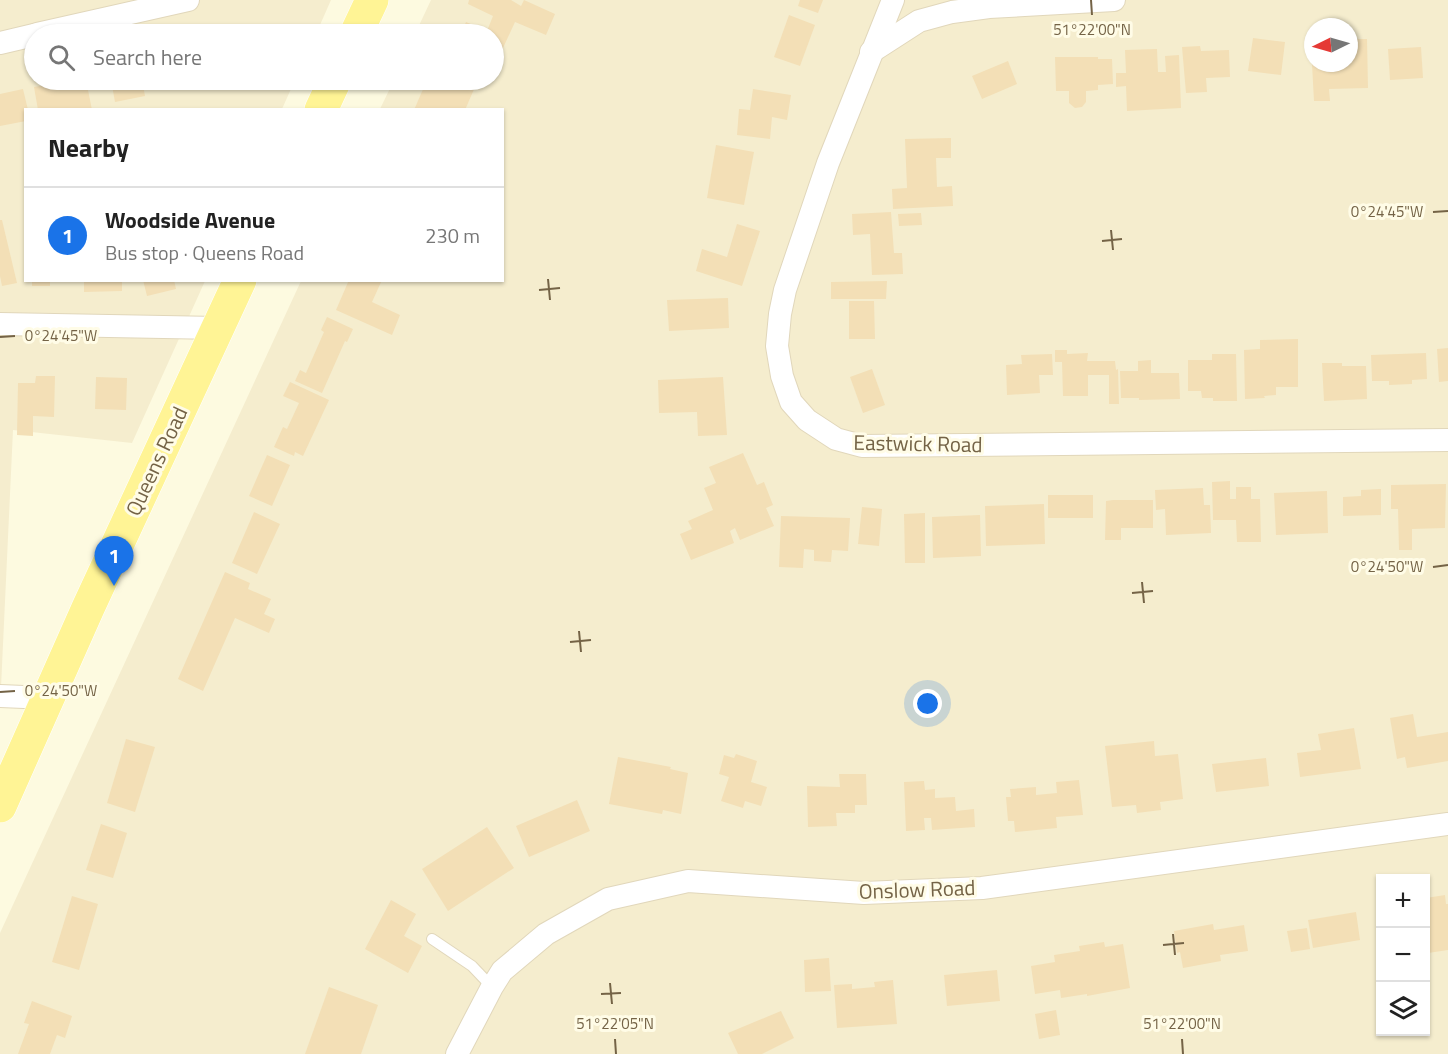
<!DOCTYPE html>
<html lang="en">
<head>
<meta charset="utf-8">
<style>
  body { margin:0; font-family:"Titillium Web",sans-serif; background:#f2f2f2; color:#222 }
  .controls { position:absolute; right:18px; bottom:18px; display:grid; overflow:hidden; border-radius:0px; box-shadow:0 2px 4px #0004 }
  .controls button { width:54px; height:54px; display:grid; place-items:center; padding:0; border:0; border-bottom:2px solid #e0e0e0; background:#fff; color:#222; font:30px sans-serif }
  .compass { position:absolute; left:1304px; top:18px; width:54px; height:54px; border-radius:50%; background:#fff; box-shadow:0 2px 4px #0004; rotate:265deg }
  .you { position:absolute; left:928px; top:704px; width:21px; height:21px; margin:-15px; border:4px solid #fff; border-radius:50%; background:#1a73e8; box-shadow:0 0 0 9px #1a73e833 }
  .badge { display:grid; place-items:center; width:39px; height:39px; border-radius:50%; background:#1a73e8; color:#fff; font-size:20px; font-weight:700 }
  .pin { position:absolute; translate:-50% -50px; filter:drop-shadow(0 2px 3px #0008) }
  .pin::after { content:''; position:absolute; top:32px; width:21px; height:18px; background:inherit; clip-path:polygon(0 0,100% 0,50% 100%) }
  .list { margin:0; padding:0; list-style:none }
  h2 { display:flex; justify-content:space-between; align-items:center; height:78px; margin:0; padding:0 24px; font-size:26px }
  h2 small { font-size:20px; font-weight:400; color:#767676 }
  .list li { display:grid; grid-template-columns:39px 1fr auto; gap:18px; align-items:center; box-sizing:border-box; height:96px; padding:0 24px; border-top:2px solid #e0e0e0 }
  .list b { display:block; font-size:22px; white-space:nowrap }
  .list p { margin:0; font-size:20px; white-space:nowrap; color:#767676 }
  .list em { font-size:20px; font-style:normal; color:#767676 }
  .icon { flex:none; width:33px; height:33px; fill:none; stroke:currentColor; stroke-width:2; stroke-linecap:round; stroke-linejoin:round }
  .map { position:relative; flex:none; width:1448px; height:1054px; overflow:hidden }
  .search { position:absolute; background:#fff; box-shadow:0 2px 4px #0004; left:24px; top:24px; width:480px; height:66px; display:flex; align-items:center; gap:15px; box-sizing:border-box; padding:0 21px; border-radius:33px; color:#767676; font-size:22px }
  .panel { position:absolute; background:#fff; box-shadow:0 2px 4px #0004; left:24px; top:108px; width:480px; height:174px; border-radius:0px }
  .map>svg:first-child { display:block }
  .residential { fill:#f5edce; fill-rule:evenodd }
  .building { fill:#f3dfb6 }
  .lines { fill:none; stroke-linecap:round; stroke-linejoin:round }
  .lane-casing { stroke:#e1d7bb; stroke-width:12 }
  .street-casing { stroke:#e1d7bb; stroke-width:24 }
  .primary-casing { stroke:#fff; stroke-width:34 }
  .lane { stroke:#fff; stroke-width:10 }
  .street { stroke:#fff; stroke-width:22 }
  .primary { stroke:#fff495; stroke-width:33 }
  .ticks { fill:none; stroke:#746346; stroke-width:2 }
  .labels { text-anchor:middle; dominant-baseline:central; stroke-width:6; stroke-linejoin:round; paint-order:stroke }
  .street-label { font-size:21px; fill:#746346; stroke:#fffce7 }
  .ticks-label { font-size:15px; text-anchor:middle; fill:#746346; stroke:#fffce7; stroke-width:6; stroke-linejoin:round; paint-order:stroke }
</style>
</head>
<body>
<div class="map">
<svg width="1448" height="1054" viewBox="0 0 1448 1054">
  <rect width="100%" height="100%" fill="#fdfae0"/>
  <g class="residential">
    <polygon points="0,0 331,0 316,34 34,34 34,80 295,80 282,109 26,110 26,280 205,281 132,443 13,430 0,709"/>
    <path d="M431 0H1448V1054H0V933L301 281 502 280V110L380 109 394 80H494V34H415ZM1313 27H1349V63H1313ZM1380 878H1426V1032H1380Z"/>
  </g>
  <g class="building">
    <polygon points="469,0 511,0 521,6 524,0 555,14 546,35 515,22 497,61 494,60 494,34 461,34 466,22 487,31 493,16 468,4"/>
    <polygon points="800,0 823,0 818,13 798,6"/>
    <polygon points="789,15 815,25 800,66 774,57"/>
    <polygon points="1253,38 1285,42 1281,75 1248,71"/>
    <polygon points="1349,39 1367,39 1368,88 1329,89 1330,101 1314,101 1312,64 1349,63"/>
    <polygon points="1200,46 1201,51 1229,50 1230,77 1206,78 1207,92 1186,93 1182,47"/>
    <polygon points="1421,47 1423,78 1390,80 1388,49"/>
    <polygon points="1157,49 1158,72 1166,72 1165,56 1179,55 1181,108 1127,111 1126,86 1116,87 1116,73 1126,73 1125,50"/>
    <polygon points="1055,57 1098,57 1098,59 1112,59 1113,84 1098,85 1098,90 1086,91 1086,102 1082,107 1075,108 1069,103 1069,91 1056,91"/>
    <polygon points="1008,61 1017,84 982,99 972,76"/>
    <polygon points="77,80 86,80 92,110 38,110 34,87"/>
    <polygon points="111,80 142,80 145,96 115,102"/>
    <polygon points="171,80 216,80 215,88 170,84"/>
    <polygon points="427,80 478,80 465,110 414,110"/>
    <polygon points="23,89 28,110 26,110 26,121 0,126 0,94"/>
    <polygon points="753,89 791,95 787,120 772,117 770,139 737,135 739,109 750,110"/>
    <polygon points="951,138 951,158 936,158 937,187 952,186 953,206 893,209 892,189 907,188 905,139"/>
    <polygon points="716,145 754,152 744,205 707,198"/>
    <polygon points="891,212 894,253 902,253 903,274 872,275 870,234 853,235 852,214"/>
    <polygon points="921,213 922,225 899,226 898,214"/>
    <polygon points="0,220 2,220 17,283 2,286 0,276"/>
    <polygon points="737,224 760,231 742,286 696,271 702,249 727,257"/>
    <rect x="32" y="280" width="18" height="6"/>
    <polygon points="84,280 122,280 122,291 84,292"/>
    <polygon points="143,280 174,280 176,289 147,296"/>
    <polygon points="349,280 382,280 372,302 400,315 392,335 336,310"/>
    <polygon points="887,281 886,299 831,299 831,282"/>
    <polygon points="728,298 729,328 669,331 667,300"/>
    <polygon points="849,301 874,301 875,339 849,339"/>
    <polygon points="327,317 353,329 347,342 345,341 322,393 295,381 300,370 306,373 324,332 321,330"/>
    <polygon points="1298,339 1298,387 1276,387 1276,395 1264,396 1265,398 1245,399 1244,350 1260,349 1260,340"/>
    <polygon points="1448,348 1448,381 1439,382 1437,349"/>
    <polygon points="1055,350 1067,350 1067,354 1088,353 1087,361 1115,361 1116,370 1118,369 1119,404 1109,404 1109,375 1088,375 1088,396 1063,396 1062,362 1055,362"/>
    <polygon points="1426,353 1427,379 1412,380 1412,384 1389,385 1389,381 1372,381 1371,355"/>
    <polygon points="1052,354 1053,375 1039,375 1040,393 1007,395 1006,365 1022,364 1021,355"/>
    <polygon points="1212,354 1236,354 1237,401 1213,401 1213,398 1202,398 1201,391 1188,391 1188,360 1212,360"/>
    <polygon points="1151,360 1151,373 1179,373 1180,399 1139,400 1139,398 1121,398 1120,371 1138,371 1138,361"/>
    <polygon points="1322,363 1342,363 1342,366 1366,366 1367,399 1324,401"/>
    <polygon points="872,369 885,405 863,413 850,377"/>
    <polygon points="36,376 55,376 54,417 33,416 33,436 17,435 18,383 35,383"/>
    <polygon points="96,377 127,378 126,410 95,409"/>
    <polygon points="723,377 727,435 698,436 697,412 659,413 658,380"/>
    <polygon points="290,382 329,400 303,456 295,452 294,456 274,447 283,427 287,429 299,403 283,396"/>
    <polygon points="743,453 757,485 764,482 773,505 766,508 774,526 740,540 735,528 730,531 734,543 691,560 680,534 692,529 688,521 713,510 704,488 716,483 709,467"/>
    <polygon points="267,455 290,465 272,506 249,496"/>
    <polygon points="1230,481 1230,499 1236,499 1236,487 1251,487 1251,499 1260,499 1261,542 1237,542 1236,520 1213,520 1212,482"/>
    <polygon points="1446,484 1445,528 1412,529 1412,550 1399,550 1398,509 1391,509 1391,485"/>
    <polygon points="1203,488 1204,505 1210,505 1211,533 1166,535 1165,509 1156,510 1155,490"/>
    <polygon points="1381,489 1381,515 1343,516 1343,497 1361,496 1361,490"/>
    <polygon points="1327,491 1328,533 1276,535 1274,493"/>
    <rect x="1048" y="495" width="45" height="23"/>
    <polygon points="1113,500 1153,500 1153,528 1121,528 1121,540 1105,540 1106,501"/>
    <polygon points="1044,504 1045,544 986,546 985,506"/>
    <polygon points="862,507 882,509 879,546 858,544"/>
    <polygon points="254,512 280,524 257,574 232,563"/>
    <polygon points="925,513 925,563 905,563 904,514"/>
    <polygon points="980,515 981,556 933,558 932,517"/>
    <polygon points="781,516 850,518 848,551 832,550 831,562 814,561 814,550 804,549 803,568 779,567"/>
    <polygon points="225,572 250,583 248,589 271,599 264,614 275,619 269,633 235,618 203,691 178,679"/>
    <polygon points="1413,714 1417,737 1448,732 1448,761 1407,768 1405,757 1397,759 1390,718"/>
    <polygon points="1354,728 1361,769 1300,777 1297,753 1321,750 1318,734"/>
    <polygon points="126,739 155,747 135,812 107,803"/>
    <polygon points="1154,741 1155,756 1178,754 1183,799 1160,802 1161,810 1137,813 1136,805 1112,807 1105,746"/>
    <polygon points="736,754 757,761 751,782 767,787 761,806 745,801 743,808 721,801 729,777 719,774 724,755 734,758"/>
    <polygon points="618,757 671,767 670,769 688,773 681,814 663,810 662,814 609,804"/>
    <polygon points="1266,758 1269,786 1216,792 1212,764"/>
    <polygon points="839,774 866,774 867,805 855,805 855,813 836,813 837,826 808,827 807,786 840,787"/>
    <polygon points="1079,780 1083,815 1056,817 1057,828 1015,832 1014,821 1008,821 1006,797 1011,797 1010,789 1036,787 1036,795 1057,793 1056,782"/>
    <polygon points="924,781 925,790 935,789 935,798 955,797 956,811 974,809 975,827 932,830 931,818 924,818 925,830 906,831 904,782"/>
    <polygon points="577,800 590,831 529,857 516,826"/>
    <polygon points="101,824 127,833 113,878 86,870"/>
    <polygon points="487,827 514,868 448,911 422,869"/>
    <polygon points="1445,895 1446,904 1448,904 1448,950 1428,953 1426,937 1426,898"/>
    <polygon points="72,896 98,904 79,970 52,962"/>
    <polygon points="391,900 416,914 404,936 422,946 408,973 365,949"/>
    <polygon points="1356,912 1360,940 1313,948 1308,920"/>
    <polygon points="1213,924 1214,930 1244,925 1248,951 1220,955 1221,961 1183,968 1180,952 1177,953 1174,931"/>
    <polygon points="1307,928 1310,949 1291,952 1287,931"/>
    <polygon points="1104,942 1105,947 1123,944 1130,988 1087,996 1087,994 1061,998 1060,990 1035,994 1031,966 1055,962 1054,955 1080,951 1079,946"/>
    <polygon points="829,958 831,991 805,992 804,960"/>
    <polygon points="997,970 1000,1001 947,1006 944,975"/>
    <polygon points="893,980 897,1024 837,1028 834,985 852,984 852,989 875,987 874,982"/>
    <polygon points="329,987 378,1005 361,1054 305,1054"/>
    <polygon points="32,1001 72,1016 65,1038 57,1035 50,1054 18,1054 29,1024 24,1023"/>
    <polygon points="1056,1010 1060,1035 1039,1039 1035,1014"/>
    <polygon points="781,1011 794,1038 762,1054 738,1054 728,1033"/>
  </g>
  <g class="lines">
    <g class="lane-casing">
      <polyline id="lane" points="432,939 472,966 492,987"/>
    </g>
    <g class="street-casing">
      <g id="street">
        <polyline points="893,0 828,163 785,290 780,314 777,346 782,376 791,402 807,420 836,439 862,446 1448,440"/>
        <polyline points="37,34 188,0"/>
        <polyline points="0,43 34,35"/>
        <polyline points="871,52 919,21 952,12 989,7 1114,0"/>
        <polyline points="0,324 218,328"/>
        <polyline points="0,696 48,698"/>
        <polyline points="457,1054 492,987 502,971 546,934 608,899 688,881 864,893 982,888 1448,824"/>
      </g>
    </g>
    <g class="primary-casing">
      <g id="primary">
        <polyline points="356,34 372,0"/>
        <polyline points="321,110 335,80"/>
        <polyline points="0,806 88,608 240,280"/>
      </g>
    </g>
    <use href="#lane" class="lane"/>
    <use href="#street" class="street"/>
    <use href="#primary" class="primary"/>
  </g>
  <path class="ticks" d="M1091 0 1092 15M1433 212 1448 211M1111 230 1113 250M1102 241 1122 239M548 279 550 300M539 290 560 288M0 337 15 336M1433 567 1448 565M1142 582 1144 603M1132 593 1153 591M579 631 581 652M570 642 591 640M0 692 15 691M1173 934 1175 955M1163 945 1184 943M610 983 612 1004M601 994 621 993M615 1039 616 1054M1182 1039 1183 1054"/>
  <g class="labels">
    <g class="street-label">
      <text transform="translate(918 443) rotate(1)">Eastwick Road</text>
      <text transform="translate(156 461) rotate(-65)">Queens Road</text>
      <text transform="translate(917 889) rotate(-2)">Onslow Road</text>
    </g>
  </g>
  <g class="ticks-label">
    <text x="1092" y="35">51°22'00"N</text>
    <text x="1387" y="217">0°24'45"W</text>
    <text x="61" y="341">0°24'45"W</text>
    <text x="1387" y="572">0°24'50"W</text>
    <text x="61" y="696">0°24'50"W</text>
    <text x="615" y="1029">51°22'05"N</text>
    <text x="1182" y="1029">51°22'00"N</text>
  </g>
</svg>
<div class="controls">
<button>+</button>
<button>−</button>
<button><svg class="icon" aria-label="layers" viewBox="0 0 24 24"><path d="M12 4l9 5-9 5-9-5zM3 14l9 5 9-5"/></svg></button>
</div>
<svg class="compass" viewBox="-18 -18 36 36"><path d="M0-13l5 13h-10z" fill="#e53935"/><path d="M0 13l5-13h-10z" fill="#767676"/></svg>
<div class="you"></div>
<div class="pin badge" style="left:114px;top:586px">1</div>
<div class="search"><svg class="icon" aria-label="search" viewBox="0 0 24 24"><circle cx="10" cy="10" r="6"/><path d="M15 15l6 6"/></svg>Search here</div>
<section class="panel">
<h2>Nearby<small></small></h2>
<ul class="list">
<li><span class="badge">1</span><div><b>Woodside Avenue</b><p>Bus stop · Queens Road</p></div><em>230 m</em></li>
</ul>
</section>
</div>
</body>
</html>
